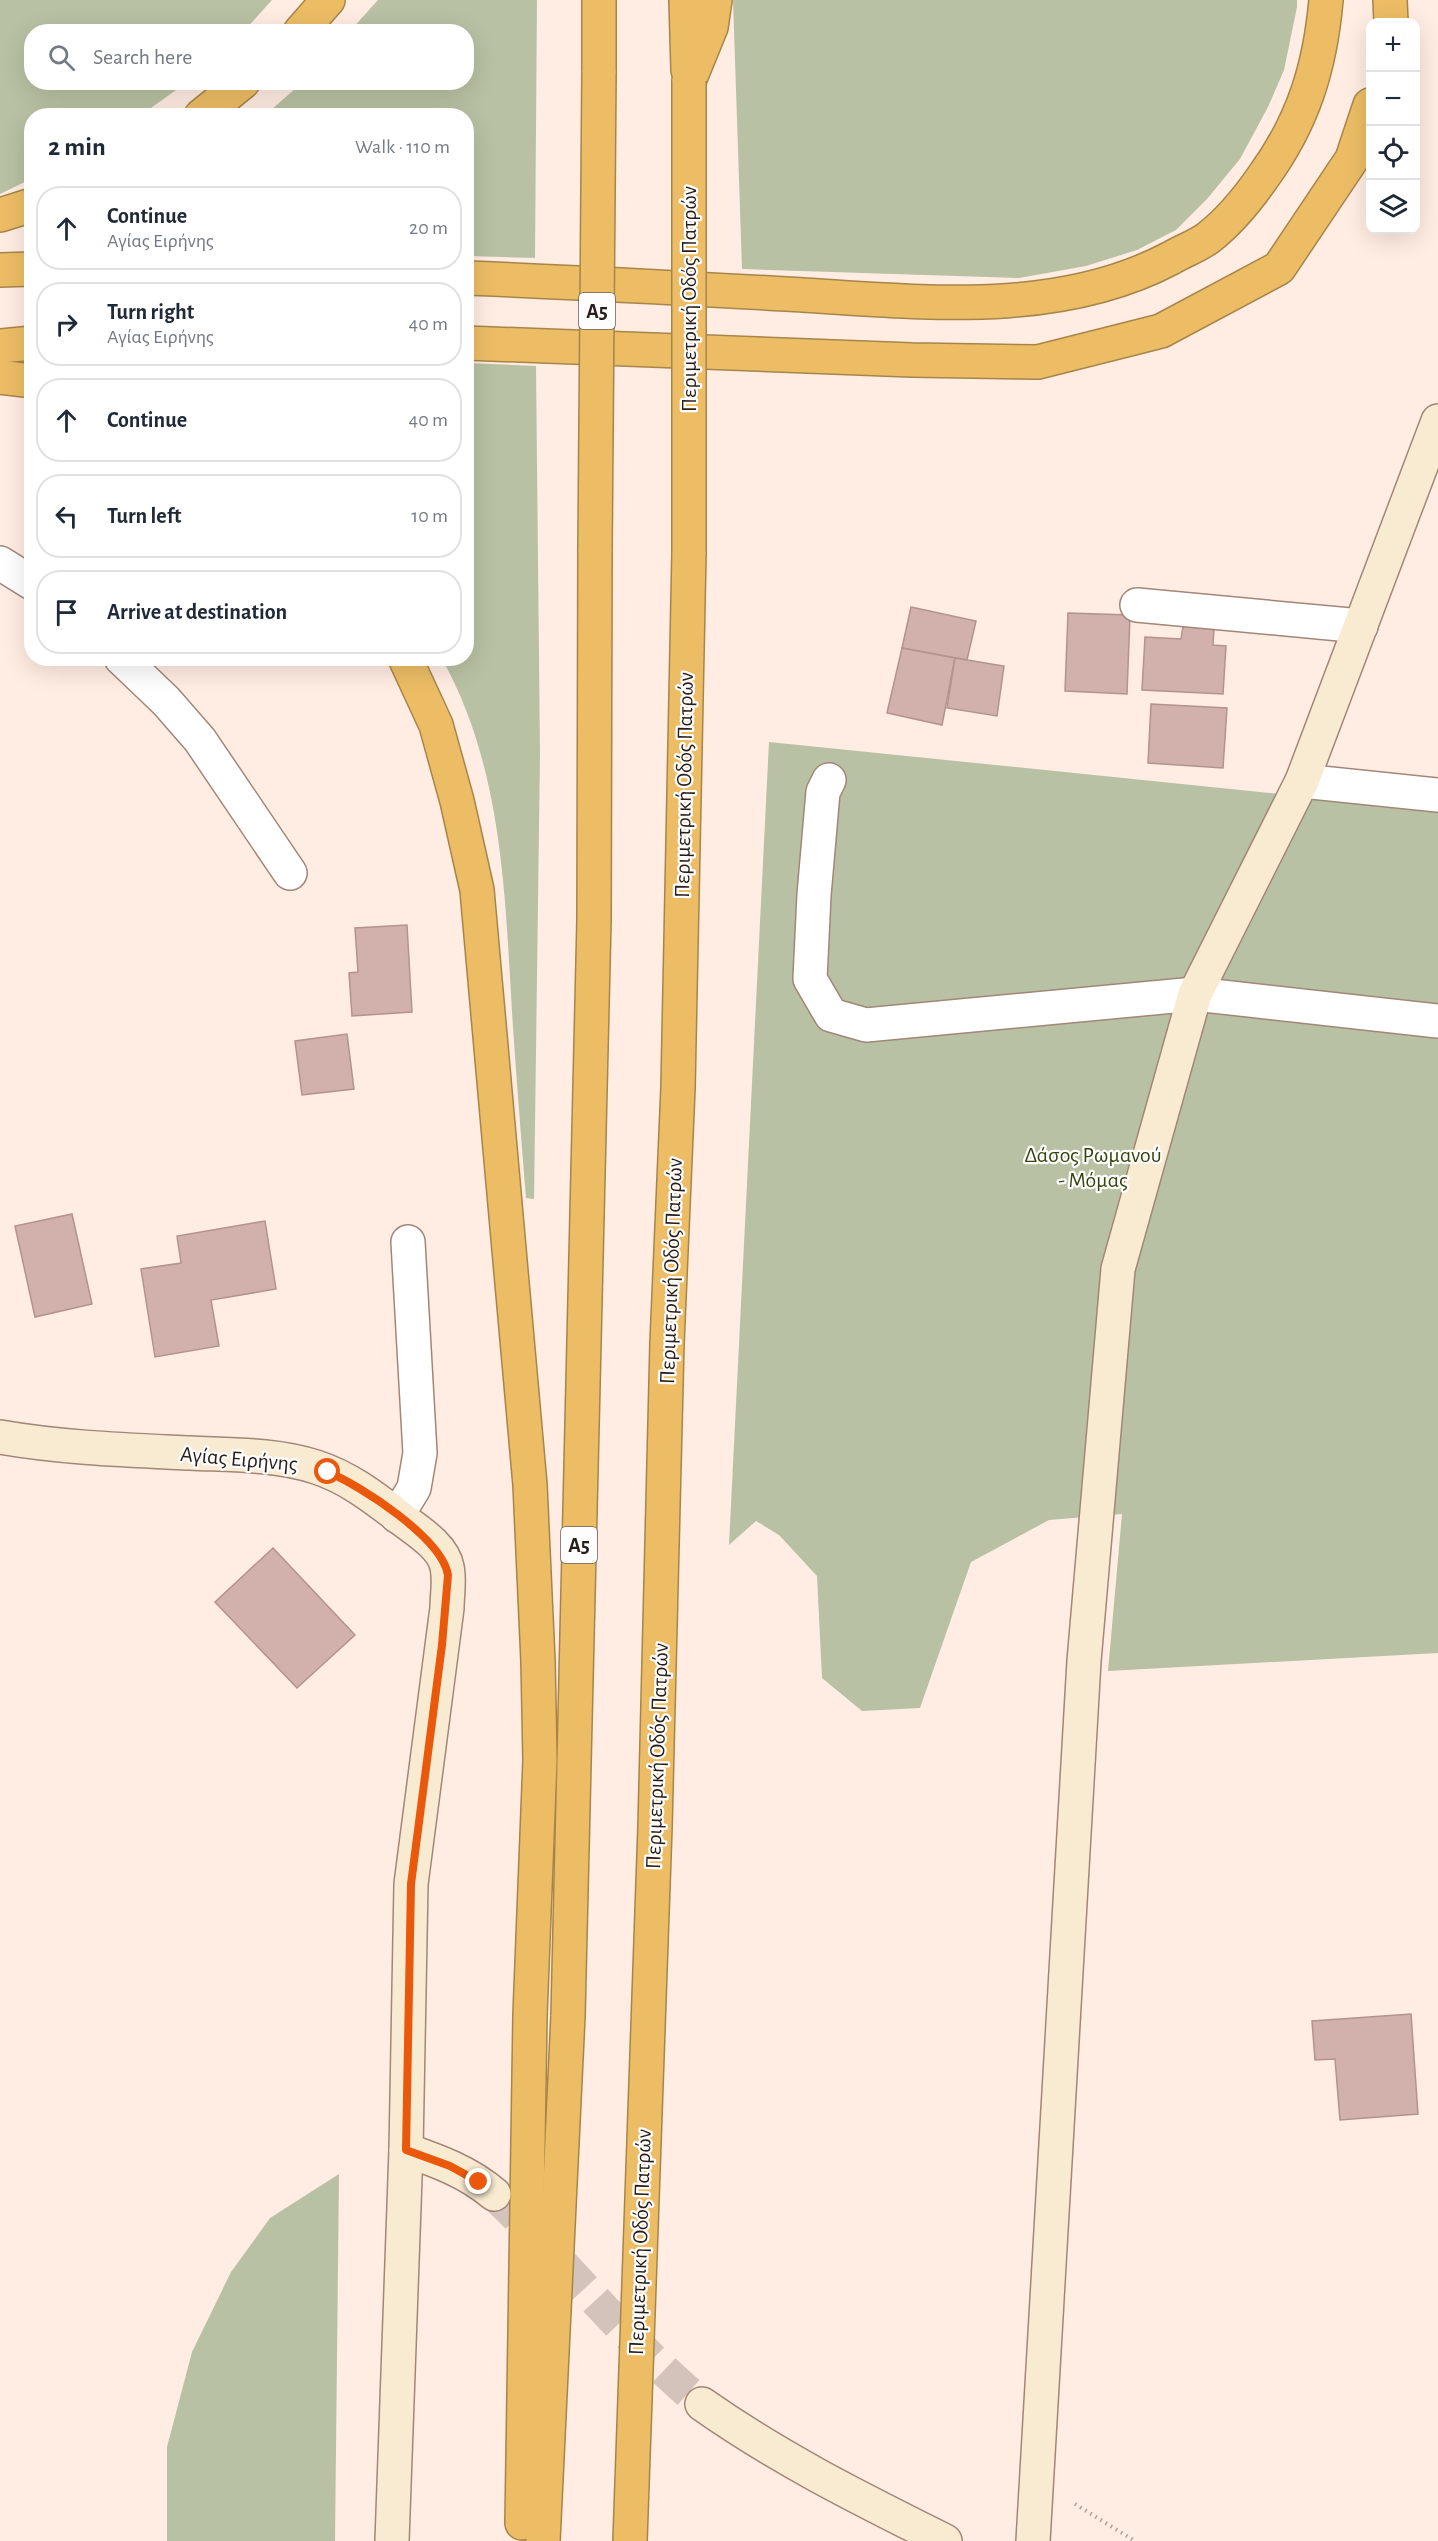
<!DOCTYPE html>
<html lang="en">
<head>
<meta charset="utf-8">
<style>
  body { margin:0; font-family:"Alegreya Sans",sans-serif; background:#f6f6f7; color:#1f2937 }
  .controls { position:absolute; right:18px; top:18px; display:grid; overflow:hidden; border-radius:12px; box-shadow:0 6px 24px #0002 }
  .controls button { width:54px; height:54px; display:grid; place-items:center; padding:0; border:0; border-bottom:2px solid #e0e1e3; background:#fff; color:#1f2937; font:30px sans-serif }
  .stop { position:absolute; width:18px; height:18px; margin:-14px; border:4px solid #ea580c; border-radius:50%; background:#fff }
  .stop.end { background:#ea580c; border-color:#fff; box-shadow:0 2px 6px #0008 }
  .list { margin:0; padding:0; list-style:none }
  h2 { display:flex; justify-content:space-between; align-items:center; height:78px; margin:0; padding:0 24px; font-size:26px }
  h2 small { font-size:20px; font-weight:400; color:#747a83 }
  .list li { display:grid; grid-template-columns:39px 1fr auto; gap:18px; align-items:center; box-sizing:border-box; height:84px; margin:0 12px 12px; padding:0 12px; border:2px solid #e0e1e3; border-radius:24px }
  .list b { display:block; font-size:22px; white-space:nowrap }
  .list p { margin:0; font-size:20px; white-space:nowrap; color:#747a83 }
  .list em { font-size:20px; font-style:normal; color:#747a83 }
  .icon { flex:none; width:33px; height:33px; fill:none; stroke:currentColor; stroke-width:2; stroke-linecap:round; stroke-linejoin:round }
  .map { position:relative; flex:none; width:1438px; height:2541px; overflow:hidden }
  .search { position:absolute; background:#fff; box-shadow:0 6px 24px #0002; left:24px; top:24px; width:450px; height:66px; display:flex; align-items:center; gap:15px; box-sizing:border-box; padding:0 21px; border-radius:24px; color:#747a83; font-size:22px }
  .panel { position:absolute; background:#fff; box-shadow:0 6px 24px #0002; left:24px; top:108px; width:450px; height:558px; border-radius:24px }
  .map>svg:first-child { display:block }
  .green { fill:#b8c1a3 }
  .building { fill:#d2b0ab; stroke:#b3938d; stroke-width:1.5 }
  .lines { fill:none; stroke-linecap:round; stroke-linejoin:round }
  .secondary-tunnel { stroke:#d4c3ba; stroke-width:33; stroke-dasharray:33 16; stroke-linecap:butt }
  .street-casing { stroke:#a28678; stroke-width:36 }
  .secondary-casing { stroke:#a28678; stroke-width:36 }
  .highway-casing { stroke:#a7854a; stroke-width:36 }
  .path { stroke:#b0a098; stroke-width:4; stroke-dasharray:1.5 4.5; stroke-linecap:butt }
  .street { stroke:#fff; stroke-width:33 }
  .secondary { stroke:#f9ebd1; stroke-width:33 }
  .highway { stroke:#ecbd65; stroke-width:33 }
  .highway-bridge-casing { stroke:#a7854a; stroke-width:36; stroke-linecap:butt }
  .highway-bridge { stroke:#ecbd65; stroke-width:33 }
  .route { stroke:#ea580c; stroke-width:8 }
  .labels { text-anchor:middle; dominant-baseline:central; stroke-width:4.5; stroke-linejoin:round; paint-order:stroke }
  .shield { fill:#fdfdfd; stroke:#68605d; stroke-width:1.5 }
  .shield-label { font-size:21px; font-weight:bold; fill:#281d18 }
  .street-label { font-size:22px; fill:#281d18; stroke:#fdfdfd }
  .park-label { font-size:22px; fill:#37440c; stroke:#fdfdfd }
</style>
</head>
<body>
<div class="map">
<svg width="1438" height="2541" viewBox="0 0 1438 2541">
  <rect width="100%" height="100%" fill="#ffece2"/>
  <g class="green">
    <polygon points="0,0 272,0 244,31 32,32 32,82 186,83 141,115 32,116 31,179 0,194"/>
    <polygon points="378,0 537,0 535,258 467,256 466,116 265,115 302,83 466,82 466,32 350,31"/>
    <polygon points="733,0 1297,0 1297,7 1284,70 1268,107 1240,159 1207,199 1176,230 1137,250 1086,266 1019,278 742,269"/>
    <path d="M467 363 536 366 540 754 534 1199 526 1198C521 1136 516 1074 512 1012 505 892 502 766 442 659L466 658Z"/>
    <polygon points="769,742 1438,810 1438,1653 1108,1671 1122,1514 1049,1520 971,1562 920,1708 862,1711 822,1678 817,1576 779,1535 756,1521 729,1545"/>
    <polygon points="339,2174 335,2541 167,2541 167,2447 192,2352 231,2272 270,2218"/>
  </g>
  <g class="building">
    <polygon points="911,607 976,621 967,660 902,648"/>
    <polygon points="1068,613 1130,615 1127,694 1065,691"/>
    <polygon points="1183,626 1214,627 1213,645 1226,646 1223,694 1142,690 1145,637 1181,639"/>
    <polygon points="902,648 955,658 942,725 887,713"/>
    <polygon points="955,658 1004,666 997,716 947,708"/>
    <polygon points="1151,704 1227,708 1223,768 1148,763"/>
    <polygon points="407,925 412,1012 352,1016 349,973 358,972 355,928"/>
    <polygon points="347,1034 354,1089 302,1095 295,1041"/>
    <polygon points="72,1214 92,1304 35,1317 15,1226"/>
    <polygon points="265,1221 276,1289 211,1300 219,1346 155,1357 141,1269 181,1263 177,1236"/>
    <polygon points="273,1548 355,1635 297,1688 215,1602"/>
    <polygon points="1411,2014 1418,2114 1340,2120 1335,2059 1315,2060 1312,2021"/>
  </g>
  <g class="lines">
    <path class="secondary-tunnel" d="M494 2194C565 2262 626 2341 702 2404"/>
    <g class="street-casing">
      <g id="street">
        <polyline points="0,563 32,583"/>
        <polyline points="1137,605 1361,626"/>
        <polyline points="121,658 166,701 200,740 290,873"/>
        <polyline points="829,780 823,792 814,895 810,979 831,1015 866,1025 1195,994 1438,1021"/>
        <polyline points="1302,781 1438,795"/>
        <polyline points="397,1516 414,1488 420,1453 408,1242"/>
      </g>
    </g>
    <g class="secondary-casing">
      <g id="secondary">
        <path d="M0 1437C63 1448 126 1450 190 1453 232 1455 276 1454 316 1467 347 1477 372 1496 398 1516 414 1529 443 1545 447 1567 450 1580 447 1595 447 1608L411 1884 406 2150 392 2541"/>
        <path d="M406 2150C438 2161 468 2172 494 2194"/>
        <path d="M702 2404C780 2459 861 2499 945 2541"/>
        <polyline points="1033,2541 1084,1661 1118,1269 1195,994 1302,781 1438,421"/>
      </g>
    </g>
    <g class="highway-casing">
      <g id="highway">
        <polyline points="599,0 599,73"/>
        <polyline points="686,0 688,70"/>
        <polyline points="1390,0 1391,22"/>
        <polyline points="300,32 328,0"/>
        <polyline points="689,81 711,27 715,0"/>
        <polyline points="201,116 243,82"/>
        <polyline points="0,215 32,205"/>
        <polyline points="0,270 32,269"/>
        <path d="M466 278C573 282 680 288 786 294 914 301 1054 320 1171 258 1183 251 1197 246 1208 238 1230 221 1247 200 1263 177 1303 122 1320 68 1326 0"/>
        <polyline points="466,343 912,360 1038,362 1161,331 1279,268 1352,159 1370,105"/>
        <polyline points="0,346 32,343"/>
        <polyline points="0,377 32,381"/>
        <polyline points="405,658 436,725 457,801 477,890 530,1485 538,1661 540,1760 530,2015 522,2523"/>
        <polyline points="543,2541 568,2016 594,920 595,549"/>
        <polyline points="630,2541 655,1827 667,1343 678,1088 689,552"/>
      </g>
    </g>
    <polyline class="path" points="1075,2504 1135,2541"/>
    <use href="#street" class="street"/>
    <use href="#secondary" class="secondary"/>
    <use href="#highway" class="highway"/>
    <g class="highway-bridge-casing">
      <g id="highway-bridge">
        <polyline points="689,81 689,552"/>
        <polyline points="595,549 599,73"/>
      </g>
    </g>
    <use href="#highway-bridge" class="highway-bridge"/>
  </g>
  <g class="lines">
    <path class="route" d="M328 1472C361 1486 442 1538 448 1575L442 1645 411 1884 406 2150 450 2166 479 2182"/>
  </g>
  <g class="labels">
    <g class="shield">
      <rect x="579" y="293" width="36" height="36" rx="4.5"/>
      <rect x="561" y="1527" width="36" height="36" rx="4.5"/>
    </g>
    <g class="shield-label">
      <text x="597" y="311">Α5</text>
      <text x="579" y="1545">Α5</text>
    </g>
    <g class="street-label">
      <text transform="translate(689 299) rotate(-90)">Περιμετρική Οδός Πατρών</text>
      <text transform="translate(684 785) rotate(-89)">Περιμετρική Οδός Πατρών</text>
      <text transform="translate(671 1271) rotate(-88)">Περιμετρική Οδός Πατρών</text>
      <text transform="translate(239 1459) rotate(5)">Αγίας Ειρήνης</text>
      <text transform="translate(657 1756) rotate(-88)">Περιμετρική Οδός Πατρών</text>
      <text transform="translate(640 2242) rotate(-88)">Περιμετρική Οδός Πατρών</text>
    </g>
    <g class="park-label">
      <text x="1093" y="1155">Δάσος Ρωμανού<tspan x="1093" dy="25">- Μόμας</tspan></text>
    </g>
  </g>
</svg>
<div class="controls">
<button>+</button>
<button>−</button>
<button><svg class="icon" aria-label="locate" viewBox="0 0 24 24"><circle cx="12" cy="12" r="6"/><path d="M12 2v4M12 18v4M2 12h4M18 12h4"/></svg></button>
<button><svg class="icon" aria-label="layers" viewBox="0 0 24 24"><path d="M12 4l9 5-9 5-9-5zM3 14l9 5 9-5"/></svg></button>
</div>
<div class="stop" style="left:328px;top:1472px"></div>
<div class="stop end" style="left:479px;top:2182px"></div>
<div class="search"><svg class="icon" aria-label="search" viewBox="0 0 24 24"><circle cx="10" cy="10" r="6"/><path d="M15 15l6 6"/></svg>Search here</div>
<section class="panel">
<h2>2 min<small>Walk · 110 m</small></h2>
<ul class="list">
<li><svg class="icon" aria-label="ahead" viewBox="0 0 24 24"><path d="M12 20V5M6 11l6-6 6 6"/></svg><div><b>Continue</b><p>Αγίας Ειρήνης</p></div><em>20 m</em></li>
<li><svg class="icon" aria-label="right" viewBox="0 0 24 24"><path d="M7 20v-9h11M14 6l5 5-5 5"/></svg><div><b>Turn right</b><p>Αγίας Ειρήνης</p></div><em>40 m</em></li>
<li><svg class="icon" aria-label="ahead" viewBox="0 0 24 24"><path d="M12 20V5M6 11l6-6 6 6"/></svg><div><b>Continue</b></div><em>40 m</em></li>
<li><svg class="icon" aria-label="left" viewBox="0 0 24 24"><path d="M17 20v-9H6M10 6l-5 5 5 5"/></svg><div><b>Turn left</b></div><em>10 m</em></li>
<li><svg class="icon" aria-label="arrive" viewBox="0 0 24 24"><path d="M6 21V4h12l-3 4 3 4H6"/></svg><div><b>Arrive at destination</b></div></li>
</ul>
</section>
</div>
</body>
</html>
